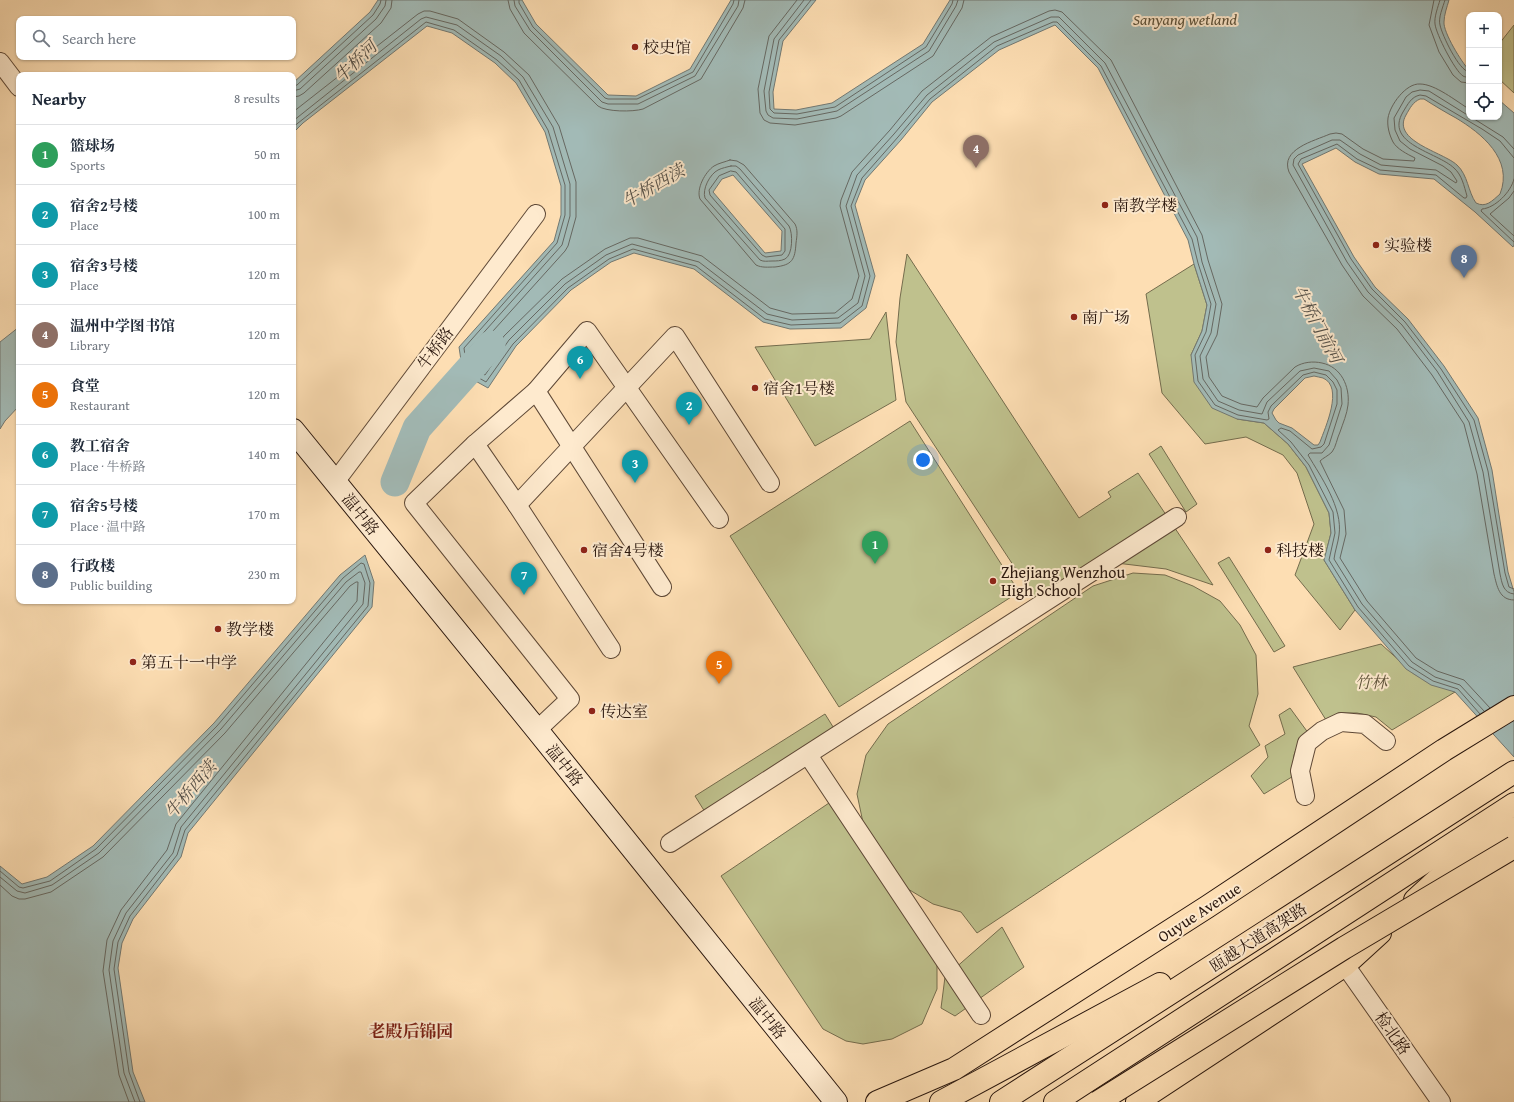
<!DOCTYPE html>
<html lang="en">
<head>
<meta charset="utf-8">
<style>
  body { margin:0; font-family:"Gentium Book Plus","Noto Serif SC",serif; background:#f6f6f7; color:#1f2937 }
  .controls { position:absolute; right:12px; top:12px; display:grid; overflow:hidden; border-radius:8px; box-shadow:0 1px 3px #0004 }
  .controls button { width:36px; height:36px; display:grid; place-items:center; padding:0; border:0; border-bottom:1px solid #e0e1e3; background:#fff; color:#1f2937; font:20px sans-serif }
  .you { position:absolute; left:923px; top:460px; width:14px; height:14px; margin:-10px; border:3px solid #fff; border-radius:50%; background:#1a73e8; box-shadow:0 0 0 6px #1a73e833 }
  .badge { display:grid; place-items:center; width:26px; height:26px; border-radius:50%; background:#8f2418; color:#fff; font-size:13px; font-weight:700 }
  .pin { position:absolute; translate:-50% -33px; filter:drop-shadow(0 1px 2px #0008) }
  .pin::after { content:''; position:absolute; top:21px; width:14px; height:12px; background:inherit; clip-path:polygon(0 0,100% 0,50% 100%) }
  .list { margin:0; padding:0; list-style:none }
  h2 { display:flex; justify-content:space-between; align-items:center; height:52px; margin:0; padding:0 16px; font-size:17px }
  h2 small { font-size:13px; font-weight:400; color:#747a83 }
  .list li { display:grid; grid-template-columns:26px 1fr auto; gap:12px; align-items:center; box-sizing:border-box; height:60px; padding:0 16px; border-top:1px solid #e0e1e3 }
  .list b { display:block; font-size:15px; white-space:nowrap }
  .list p { margin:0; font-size:13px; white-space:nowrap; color:#747a83 }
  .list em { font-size:13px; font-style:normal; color:#747a83 }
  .icon { flex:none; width:22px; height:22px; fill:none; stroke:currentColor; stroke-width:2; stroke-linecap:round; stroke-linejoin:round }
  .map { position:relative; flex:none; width:1514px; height:1102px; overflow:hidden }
  .search { position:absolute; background:#fff; box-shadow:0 1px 3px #0004; left:16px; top:16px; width:280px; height:44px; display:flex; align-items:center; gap:10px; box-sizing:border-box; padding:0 14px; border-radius:8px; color:#747a83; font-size:15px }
  .panel { position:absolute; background:#fff; box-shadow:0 1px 3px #0004; left:16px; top:72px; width:280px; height:532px; border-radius:8px }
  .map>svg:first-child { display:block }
  .green { fill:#bfc18d; stroke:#746c4d }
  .water { fill:#a2bab6; stroke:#727872; fill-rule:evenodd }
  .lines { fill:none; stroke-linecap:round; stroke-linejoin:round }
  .shore { stroke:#666862; stroke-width:1 }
  .river { stroke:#a2bab6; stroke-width:29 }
  .street-casing { stroke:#5e4836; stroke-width:20 }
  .secondary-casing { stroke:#29160d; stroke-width:24 }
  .highway-casing { stroke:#29160d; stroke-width:24 }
  .street { stroke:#feeace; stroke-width:18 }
  .secondary { stroke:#feeace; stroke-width:22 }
  .highway { stroke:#fddeb3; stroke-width:22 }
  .highway-bridge-casing { stroke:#29160d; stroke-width:24; stroke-linecap:butt }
  .highway-bridge { stroke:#fddeb3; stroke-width:22 }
  .poi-dot { fill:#8f2418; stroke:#feeace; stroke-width:1.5 }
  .labels { text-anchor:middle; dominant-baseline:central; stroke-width:4; stroke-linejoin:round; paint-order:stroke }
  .park-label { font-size:16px; font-style:italic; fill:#5e523a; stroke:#feeace }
  .poi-label { font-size:16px; fill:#29160d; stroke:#feeace; text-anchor:start }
  .street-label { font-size:16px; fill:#29160d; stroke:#feeace }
  .water-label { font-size:17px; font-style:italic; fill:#534f48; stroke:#feeace }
  .neighbourhood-label { font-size:17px; font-weight:bold; fill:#7a1f14; stroke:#feeace }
</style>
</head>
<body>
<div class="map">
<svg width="1514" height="1102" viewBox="0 0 1514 1102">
  <rect width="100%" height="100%" fill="#fddeb3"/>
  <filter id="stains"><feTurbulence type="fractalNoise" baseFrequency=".005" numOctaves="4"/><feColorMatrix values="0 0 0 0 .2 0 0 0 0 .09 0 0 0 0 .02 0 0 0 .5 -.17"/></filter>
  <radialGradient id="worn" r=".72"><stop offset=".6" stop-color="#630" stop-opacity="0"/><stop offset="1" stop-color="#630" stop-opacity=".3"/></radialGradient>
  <g class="green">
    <polygon points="1514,25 1514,93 1499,79 1499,44"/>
    <polygon points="907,254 1079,518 1111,497 1108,492 1138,473 1213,585 1166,569 1108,562 1040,606 906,402 896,342 900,298"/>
    <polygon points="1194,264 1207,305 1202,331 1191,355 1237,419 1264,423 1288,444 1306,467 1329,513 1331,533 1324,560 1355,610 1340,630 1295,575 1314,524 1297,473 1283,455 1246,437 1205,444 1162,393 1146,294"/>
    <polygon points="886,312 896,400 815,446 755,347 870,339"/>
    <polygon points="910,421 1019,592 839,707 730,536"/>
    <polygon points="1161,446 1197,504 1186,512 1149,454"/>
    <polygon points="1229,557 1285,646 1274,652 1218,563"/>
    <polygon points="1133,573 1165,575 1193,586 1220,601 1240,625 1256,655 1258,694 1249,726 1260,745 977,933 961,912 933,904 908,889 865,832 857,794 866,755 888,724 1093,586"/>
    <polygon points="1381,644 1414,674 1455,692 1392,730 1376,717 1357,713 1338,713 1326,720 1293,667"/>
    <path d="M1290 708 1309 734C1294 748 1291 755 1295 775L1264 794 1251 776 1268 757 1265 746 1285 734 1279 715Z"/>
    <polygon points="825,714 835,730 705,812 695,796"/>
    <polygon points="829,803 937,961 937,989 922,1024 892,1039 863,1044 846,1041 823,1029 721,876"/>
    <polygon points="1002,927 1024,967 955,1016 941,1008 945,977"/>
  </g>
  <g class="water">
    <path d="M378 0H522L536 24 608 95 636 96 690 69 731 0H816L783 41 773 92 774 109 796 110 832 103 923 44 950 0H1449C1447 7 1444 15 1444 22 1443 32 1462 63 1469 70V117H1499V100L1514 113V245L1513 247 1475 212 1434 179 1379 174 1355 162 1336 148 1302 164 1354 257 1375 287 1408 319 1444 366 1478 418 1492 470 1508 572 1514 592V757L1455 692 1431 685 1406 669 1355 610 1324 560 1331 533 1329 513 1306 467 1288 444 1264 423 1237 419 1212 408 1194 382 1191 355 1202 331 1207 305 1194 264 1188 240 1098 68 1055 25 999 50 932 102 901 140 865 180 855 205 875 276 866 308 841 328 790 329 763 322 694 269 634 253 611 262 571 290 516 346 488 388 463 374 459 347 554 241 561 215V186L545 132 516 83 495 63 452 33 427 26 303 123 293 133V83L370 12ZM1420 99H1424C1435 106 1445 112 1456 118 1481 133 1514 159 1500 194 1492 201 1486 208 1476 203 1468 192 1468 175 1457 165 1443 152 1391 141 1406 115 1410 108 1413 102 1420 99ZM733 175 782 231 781 251 765 253 713 192 722 179ZM1314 376C1317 377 1320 377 1323 378 1344 387 1325 428 1320 442L1318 445H1314L1292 428 1279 423 1276 420 1272 413 1274 409 1305 378Z"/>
    <polygon points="19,327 19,406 5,421 0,429 0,342"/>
    <polygon points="365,555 374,582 372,607 188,833 181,857 133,919 122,943 118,968 133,1072 145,1102 0,1102 0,866 22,884 47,877 93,846 214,723 340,575"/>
  </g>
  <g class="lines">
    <g class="shore">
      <path d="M508 0 510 9 524 33 598 106C606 112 633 112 643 109L701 79 743 8 745 0"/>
      <polyline points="514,0 515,6 530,30 602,102 608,104 638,104 695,76 738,6 739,0"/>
      <polyline points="519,0 519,3 533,27 605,98 608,99 637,99 693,72 733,4 734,0"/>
      <polyline points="797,0 769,36 758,89 760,113 764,120 770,123 795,125 836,118 841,116 933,56 962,8 964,0"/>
      <polyline points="804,0 774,39 764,91 766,111 768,115 773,118 797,119 837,111 929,51 956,6 958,0"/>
      <polyline points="811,0 779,40 769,92 770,109 774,113 797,114 835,107 926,47 952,4 953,0"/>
      <polyline points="1434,0 1429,25 1439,52 1453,75 1461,82 1469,83"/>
      <path d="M1440 0C1438 7 1434 17 1435 24 1436 34 1455 71 1463 76 1465 77 1466 77 1469 77"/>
      <path d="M1445 0C1443 7 1438 18 1440 25 1442 35 1459 71 1469 72"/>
      <polyline points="293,86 297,85 373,15 380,4 381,0"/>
      <polyline points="293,91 300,89 376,19 385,6 386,0"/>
      <polyline points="293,97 299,96 304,93 381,23 391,8 392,0"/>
      <path d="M1469 109C1456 101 1435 84 1420 84 1406 83 1390 105 1388 118 1387 126 1389 134 1393 142 1397 149 1407 154 1415 158L1414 161 1383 159 1363 149 1342 134 1336 133 1330 134C1314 141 1280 149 1289 172L1342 265 1363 296 1397 329 1432 375 1464 424 1477 474 1494 574C1497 586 1499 600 1514 600"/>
      <path d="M293 112 418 14 424 11H430L458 19 504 52 529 75 559 126 576 182V217L568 246 565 251 475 351 477 364 483 367 504 336 562 279 605 249 630 238H638L702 256 770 308 792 314 835 313 852 299 859 276 840 206 841 200 852 172 890 130 922 91 991 37 1049 11 1055 10 1062 12 1111 60 1202 235 1208 260 1222 304 1217 335 1206 357 1209 377 1222 396 1241 404 1257 407 1263 398 1295 367C1303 362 1313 361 1322 363 1341 367 1350 386 1348 405 1347 414 1343 423 1340 432 1337 438 1336 447 1332 452 1328 456 1323 458 1320 461L1344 510 1346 534 1340 558 1367 601 1416 658 1437 671 1464 680 1490 708"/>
      <path d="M1469 116 1429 91 1420 90 1412 92 1406 97 1394 118 1395 130 1400 141 1410 149 1443 166 1451 172 1457 181 1456 183 1436 170 1381 165 1360 154 1340 140H1332L1298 155 1294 159 1293 165 1347 262 1368 292 1402 325 1437 371 1469 422 1483 472 1500 574C1502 583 1503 593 1514 594"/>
      <polyline points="1471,117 1503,137 1514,149"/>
      <path d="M293 121 421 19 426 17 457 25 501 56 523 77 553 127 570 184V216L562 245 469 349 472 368 485 375 509 340 565 284 606 255 632 244 699 262 767 314 792 320 838 318 858 303 865 276 846 206 857 175 894 134 927 95 994 42 1051 17H1059L1105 63 1197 237 1202 262 1216 304 1211 333 1200 356 1203 379 1218 401 1239 410 1262 414 1267 402 1300 371 1314 368 1329 371 1337 380 1341 388 1342 404 1329 445 1322 453H1310L1308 455C1321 477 1343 508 1339 535 1338 543 1335 551 1334 559L1362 604 1412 662 1435 677 1460 685 1484 711"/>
      <polyline points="293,127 426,22 454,30 497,60 519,80 548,130 565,185 565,215 557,243 464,348 467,371 486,382 513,344 568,288 609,259 633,249 696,266 765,319 791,325 840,323 862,306 870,276 851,206 862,178 898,137 930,99 997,46 1053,22 1057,22 1101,66 1192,239 1198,263 1211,304 1206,332 1195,355 1198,381 1215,405 1238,415 1267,420 1269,419 1268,412 1271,406 1303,375 1314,372 1326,375 1333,382 1337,390 1337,404 1324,444 1321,447 1312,449 1290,431 1281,428 1278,430 1291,442 1309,465 1333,512 1335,533 1329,560 1358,607 1409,666 1433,681 1458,689 1480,714"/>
      <path d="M1514 158 1500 141 1482 129 1426 96 1420 95C1411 97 1408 104 1403 112 1384 144 1437 152 1454 168 1462 175 1464 186 1467 196L1466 198H1464L1436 175 1380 170 1357 159 1337 144 1301 159 1298 164 1351 259 1372 289 1405 322 1441 369 1474 420 1488 471 1505 573 1509 587 1514 589"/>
      <path d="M730 160 737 161 744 165 795 224C798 230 797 236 796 243 795 260 792 265 775 267 768 267 762 268 756 265L700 199C696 189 705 172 714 166 719 163 725 162 730 160Z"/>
      <path d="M731 166H736L740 169 789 226C793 233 793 255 785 259 781 261 776 261 772 261 767 261 764 262 760 260L705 198C702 189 710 174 718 170 722 168 727 167 731 166Z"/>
      <polygon points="731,171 736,172 785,229 785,251 782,255 766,257 762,255 710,195 709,190 719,176"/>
      <path d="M1514 179C1511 192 1495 208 1482 209L1481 211 1514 242"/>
      <polyline points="1514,191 1509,198 1490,214 1514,236"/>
      <polyline points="0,871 19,887 23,888 50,881 96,849 217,726 343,578 361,563 364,564 370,583 368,606 185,830 177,855 130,916 118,942 114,969 129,1072 140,1102"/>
      <polyline points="0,877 17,891 25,893 52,885 99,853 221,729 346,582 359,572 361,572 365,583 363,604 181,827 173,853 126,913 113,941 109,970 124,1073 135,1102"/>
      <polyline points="0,885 12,896 19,899 25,899 51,892 103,857 225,733 350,586 356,582 358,582 357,601 176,824 167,850 121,910 107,940 103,971 119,1075 129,1102"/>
    </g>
    <polyline class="river" points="395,482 417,428 491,345"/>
    <g class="street-casing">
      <g id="street">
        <polyline points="0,62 19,87"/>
        <polyline points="536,391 587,331 719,519"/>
        <polyline points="475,444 517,505 611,649"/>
        <polyline points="335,482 536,214"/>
        <polyline points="517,505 675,336 770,483"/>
        <polyline points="537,730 570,699 414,503 475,444 536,391 662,587"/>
        <polyline points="808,755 981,1015"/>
        <polyline points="1305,796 1300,771 1307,743 1322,731 1341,722 1365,724 1386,741"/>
        <polyline points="670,843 1177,517"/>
        <polyline points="1345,965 1441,1102"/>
      </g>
    </g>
    <g class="secondary-casing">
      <polyline id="secondary" points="293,430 537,730 836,1102"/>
    </g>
    <g class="highway-casing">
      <g id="highway">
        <polyline points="1415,900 1452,866 1514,828"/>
        <polyline points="877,1102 954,1069 1207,907 1444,750 1514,707"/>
        <polyline points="941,1102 1160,984"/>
        <polyline points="1001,1102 1514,772"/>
        <polyline points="1055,1102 1514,804"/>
        <polyline points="1137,1102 1345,965 1380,933"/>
      </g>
    </g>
    <use href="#street" class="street"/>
    <use href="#secondary" class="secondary"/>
    <use href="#highway" class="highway"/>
    <g class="highway-bridge-casing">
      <polyline id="highway-bridge" points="1098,1102 1344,948 1514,847"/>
    </g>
    <use href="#highway-bridge" class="highway-bridge"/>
  </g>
  <g class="poi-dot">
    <circle cx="635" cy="47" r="4"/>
    <circle cx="1105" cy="205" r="4"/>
    <circle cx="1376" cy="245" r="4"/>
    <circle cx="1074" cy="317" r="4"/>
    <circle cx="755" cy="388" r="4"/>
    <circle cx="584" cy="550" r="4"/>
    <circle cx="1268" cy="550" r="4"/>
    <circle cx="993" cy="581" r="4"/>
    <circle cx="218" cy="629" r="4"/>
    <circle cx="133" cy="662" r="4"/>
    <circle cx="592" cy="711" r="4"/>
  </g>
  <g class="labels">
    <g class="park-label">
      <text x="1185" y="19">Sanyang wetland</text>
      <text x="1371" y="682">竹林</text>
    </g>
    <g class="poi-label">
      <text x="643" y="47">校史馆</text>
      <text x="1113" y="205">南教学楼</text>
      <text x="1384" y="245">实验楼</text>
      <text x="1082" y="317">南广场</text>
      <text x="763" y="388">宿舍1号楼</text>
      <text x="592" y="550">宿舍4号楼</text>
      <text x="1276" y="550">科技楼</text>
      <text x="1001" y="572">Zhejiang Wenzhou<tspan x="1001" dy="18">High School</tspan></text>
      <text x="226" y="629">教学楼</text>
      <text x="141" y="662">第五十一中学</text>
      <text x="600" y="711">传达室</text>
    </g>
    <g class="street-label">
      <text transform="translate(435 348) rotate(-53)">牛桥路</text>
      <text transform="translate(361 514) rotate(51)">温中路</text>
      <text transform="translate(565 765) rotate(51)">温中路</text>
      <text transform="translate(1199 912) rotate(-33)">Ouyue Avenue</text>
      <text transform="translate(1258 937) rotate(-33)">瓯越大道高架路</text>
      <text transform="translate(768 1018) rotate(51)">温中路</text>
      <text transform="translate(1393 1033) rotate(55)">检北路</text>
    </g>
    <g class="water-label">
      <text transform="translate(355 61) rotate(-44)">牛桥河</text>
      <text transform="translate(653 185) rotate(-30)">牛桥西渎</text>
      <text transform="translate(1318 324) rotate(62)">牛桥门前河</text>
      <text transform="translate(190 789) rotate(-50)">牛桥西渎</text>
    </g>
    <g class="neighbourhood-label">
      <text x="411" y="1030">老殿后锦园</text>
    </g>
  </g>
  <rect width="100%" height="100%" filter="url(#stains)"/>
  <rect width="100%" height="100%" fill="url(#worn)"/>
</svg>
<div class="controls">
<button>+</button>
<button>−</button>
<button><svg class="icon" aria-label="locate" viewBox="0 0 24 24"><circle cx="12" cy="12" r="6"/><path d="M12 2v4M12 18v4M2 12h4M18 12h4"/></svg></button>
</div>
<div class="you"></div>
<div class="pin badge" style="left:875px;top:564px;background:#2e9e5b">1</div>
<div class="pin badge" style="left:689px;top:425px;background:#0f9aa8">2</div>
<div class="pin badge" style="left:635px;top:483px;background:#0f9aa8">3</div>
<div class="pin badge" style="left:976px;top:168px;background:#8d6e63">4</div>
<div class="pin badge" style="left:719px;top:684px;background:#e8710a">5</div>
<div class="pin badge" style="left:580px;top:379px;background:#0f9aa8">6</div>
<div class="pin badge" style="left:524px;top:595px;background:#0f9aa8">7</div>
<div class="pin badge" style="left:1464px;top:278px;background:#5c6f8a">8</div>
<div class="search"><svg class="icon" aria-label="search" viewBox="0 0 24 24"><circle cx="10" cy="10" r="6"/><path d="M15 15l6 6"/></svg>Search here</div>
<section class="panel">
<h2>Nearby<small>8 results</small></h2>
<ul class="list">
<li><span class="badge" style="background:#2e9e5b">1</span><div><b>篮球场</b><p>Sports</p></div><em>50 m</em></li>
<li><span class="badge" style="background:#0f9aa8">2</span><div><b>宿舍2号楼</b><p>Place</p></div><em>100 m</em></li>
<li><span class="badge" style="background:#0f9aa8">3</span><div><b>宿舍3号楼</b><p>Place</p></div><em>120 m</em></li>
<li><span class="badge" style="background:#8d6e63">4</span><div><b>温州中学图书馆</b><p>Library</p></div><em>120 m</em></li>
<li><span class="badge" style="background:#e8710a">5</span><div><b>食堂</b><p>Restaurant</p></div><em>120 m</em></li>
<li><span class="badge" style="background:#0f9aa8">6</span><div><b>教工宿舍</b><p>Place · 牛桥路</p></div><em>140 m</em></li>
<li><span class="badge" style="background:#0f9aa8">7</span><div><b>宿舍5号楼</b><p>Place · 温中路</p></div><em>170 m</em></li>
<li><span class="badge" style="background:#5c6f8a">8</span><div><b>行政楼</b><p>Public building</p></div><em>230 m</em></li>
</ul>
</section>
</div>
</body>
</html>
